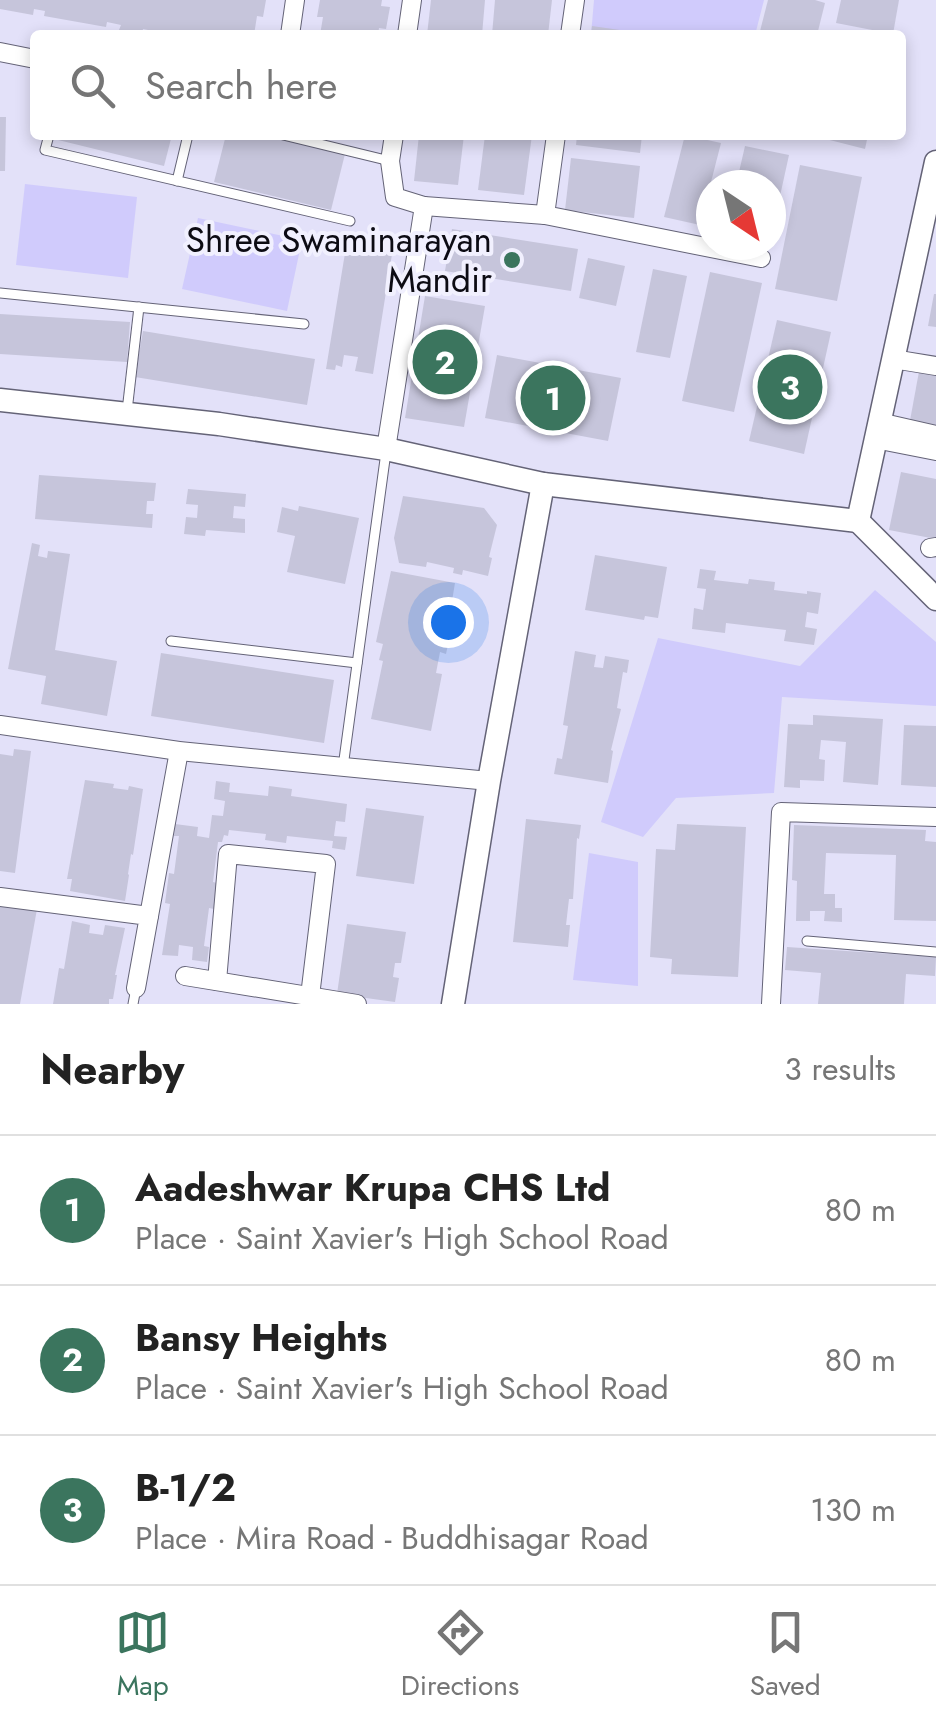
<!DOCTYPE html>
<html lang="en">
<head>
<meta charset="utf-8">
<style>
  body { margin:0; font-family:Jost,sans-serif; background:#f2f2f2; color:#222 }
  .compass { position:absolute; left:696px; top:170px; width:90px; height:90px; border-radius:50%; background:#fff; box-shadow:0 5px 15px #0003; rotate:145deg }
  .you { position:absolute; left:448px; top:622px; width:35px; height:35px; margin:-25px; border:8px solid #fff; border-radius:50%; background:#1a73e8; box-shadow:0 0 0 15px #1a73e833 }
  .badge { display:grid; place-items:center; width:65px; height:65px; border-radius:50%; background:#3b755e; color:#fff; font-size:32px; font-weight:700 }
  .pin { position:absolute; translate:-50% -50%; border:5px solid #fff; box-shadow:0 2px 10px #0006 }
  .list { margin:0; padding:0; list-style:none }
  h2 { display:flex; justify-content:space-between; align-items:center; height:130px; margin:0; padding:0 40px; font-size:42px }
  h2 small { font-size:32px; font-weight:400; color:#767676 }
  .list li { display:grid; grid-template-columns:65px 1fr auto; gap:30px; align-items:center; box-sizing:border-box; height:150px; padding:0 40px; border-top:2px solid #e0e0e0 }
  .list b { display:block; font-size:38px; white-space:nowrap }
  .list p { margin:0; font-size:32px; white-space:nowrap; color:#767676 }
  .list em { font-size:32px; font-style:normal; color:#767676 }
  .icon { flex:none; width:55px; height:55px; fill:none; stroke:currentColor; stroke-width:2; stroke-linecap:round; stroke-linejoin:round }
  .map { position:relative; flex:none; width:936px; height:1004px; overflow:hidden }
  .search { position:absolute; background:#fff; box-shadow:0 5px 15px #0003; left:30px; right:30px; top:30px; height:110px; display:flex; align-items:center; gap:25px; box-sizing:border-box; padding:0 35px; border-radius:10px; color:#767676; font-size:38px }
  .sheet { height:580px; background:#fff }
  nav { display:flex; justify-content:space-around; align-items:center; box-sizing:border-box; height:140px; border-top:2px solid #e0e0e0; background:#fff; font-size:28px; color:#767676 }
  nav a { display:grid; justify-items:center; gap:5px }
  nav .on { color:#3b755e }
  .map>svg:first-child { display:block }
  .green { fill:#d0cbfc }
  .building { fill:#c6c5db }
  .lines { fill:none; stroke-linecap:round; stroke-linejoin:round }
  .service-casing { stroke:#646377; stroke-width:11 }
  .minor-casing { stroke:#646377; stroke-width:20 }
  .tertiary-casing { stroke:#646377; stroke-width:25 }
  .service { stroke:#fff; stroke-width:9 }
  .minor { stroke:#fff; stroke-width:18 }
  .tertiary { stroke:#fff; stroke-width:22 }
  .poi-dot { fill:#3b755e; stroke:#f1f0fe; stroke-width:4 }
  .labels { text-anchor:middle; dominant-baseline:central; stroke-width:8; stroke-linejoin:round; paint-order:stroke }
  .poi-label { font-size:35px; fill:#0c0b13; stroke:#f1f0fe; text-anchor:end }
</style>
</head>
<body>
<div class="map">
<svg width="936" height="1004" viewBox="0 0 936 1004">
  <rect width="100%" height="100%" fill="#e3e1f9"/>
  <g class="green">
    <polygon points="594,0 764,0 755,35 591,35"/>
    <polygon points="25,184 137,197 128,278 16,265"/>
    <polygon points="198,218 302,240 287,311 182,289"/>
    <polygon points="875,590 936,642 936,706 782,697 774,793 676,798 643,837 601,822 658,638 800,666"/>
    <polygon points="589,853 638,862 638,986 573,980"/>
  </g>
  <g class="building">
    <polygon points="0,0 266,0 263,17 257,16 254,35 162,35 163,33 143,29 142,34 119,30 121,25 107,22 106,27 44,16 45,11 34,9 33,15 0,9"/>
    <polygon points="320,0 382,0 381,6 390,7 386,29 379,28 378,35 320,35 323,17 317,17"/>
    <polygon points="431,0 485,0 482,35 427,35"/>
    <polygon points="495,0 552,0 548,35 492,35"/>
    <polygon points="768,0 815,0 825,3 817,35 759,35"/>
    <polygon points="841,0 899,0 893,34 836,23"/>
    <polygon points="592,26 620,30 619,35 591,35"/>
    <polygon points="0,117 6,117 5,171 0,171"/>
    <polygon points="51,135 172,135 164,166 50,138"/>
    <polygon points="226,135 267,135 345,154 331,210 214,182"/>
    <polygon points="419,135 464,135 458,185 414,181"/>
    <polygon points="485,135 532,135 524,195 478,190"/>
    <polygon points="577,135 642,135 640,153 576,145"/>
    <polygon points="685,135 721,143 700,225 664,217"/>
    <polygon points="810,135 868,135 865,149"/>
    <polygon points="745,146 789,155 773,228 771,185 736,185"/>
    <polygon points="571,158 640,166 634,218 565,210"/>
    <polygon points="800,165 862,177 837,301 775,289"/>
    <polygon points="452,229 578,249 571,291 445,271"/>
    <polygon points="346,247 392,254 373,374 355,371 358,357 344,355 342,367 336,365 335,370 326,369"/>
    <polygon points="588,258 625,266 616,306 579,298"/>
    <polygon points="653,269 687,276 670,358 636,352"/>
    <polygon points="710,272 762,283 734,412 682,401"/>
    <polygon points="934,294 936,294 936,327 928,326"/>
    <polygon points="425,296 485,306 464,427 405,418"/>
    <polygon points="0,314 130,322 127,362 0,354"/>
    <polygon points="777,320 831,332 804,454 749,441"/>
    <polygon points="143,331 315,359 307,405 135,377"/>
    <polygon points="497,355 621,378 608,441 485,418"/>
    <polygon points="920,366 936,369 936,431 909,426"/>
    <polygon points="901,472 936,479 936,539 889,530"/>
    <polygon points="39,475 156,483 154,501 147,501 146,514 153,514 152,528 35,519"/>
    <polygon points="188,489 246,494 245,507 234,506 233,518 245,519 245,533 206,530 205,536 184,534 186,517 197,518 198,505 186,504"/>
    <polygon points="403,496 484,508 497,525 489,557 492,558 488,576 463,570 462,575 453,573 454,568 427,562 426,567 399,563 394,538"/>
    <polygon points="299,506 359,518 345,584 287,572 295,536 277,532 282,507 298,511"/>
    <polygon points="32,543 40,545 38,556 47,558 48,551 70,554 55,650 117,661 107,716 41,704 46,676 8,669"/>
    <polygon points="595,555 667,567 658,618 645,616 644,620 585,610"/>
    <polygon points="700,569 716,571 714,580 748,584 749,579 775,582 774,590 807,594 807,591 821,593 818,614 807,612 805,627 817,629 814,645 784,641 786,630 726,623 725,633 692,629 694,608 703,610 706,589 697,588"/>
    <polygon points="391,571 455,583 452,601 457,602 446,654 440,652 436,673 442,674 431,731 371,719 383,661 379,660 383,644 376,642"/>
    <polygon points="575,651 596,655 594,667 603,668 605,656 629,660 627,673 623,672 617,708 621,709 611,750 613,751 608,783 554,774 557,758 562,759 568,726 563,725"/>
    <polygon points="161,653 334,680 324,743 151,716"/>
    <polygon points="813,715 883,719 878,785 843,782 846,742 821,740 819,759 825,760 824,781 800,780 800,788 784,787 788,724 813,725"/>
    <polygon points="904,725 936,726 936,787 901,785"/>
    <polygon points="14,749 31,751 15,873 0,871 0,754 13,756"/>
    <polygon points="85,780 114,784 113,788 128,790 129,786 143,789 133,855 131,854 128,874 129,875 125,901 70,891 72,879 67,879"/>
    <polygon points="216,781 230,783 229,792 268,796 269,786 292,789 291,796 347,804 345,822 336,821 334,836 347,837 345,850 332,848 333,841 287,836 286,843 265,840 266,834 229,830 228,836 224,835 222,842 218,842 213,882 217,883 214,909 209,908 204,946 209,947 207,962 192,960 193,947 179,945 178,956 162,955 170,904 165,903 169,873 174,874 179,836 174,836 175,824 198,827 197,836 209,838 212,815 223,816 225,801 214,799"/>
    <polygon points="366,808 424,816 414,884 356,876"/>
    <polygon points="526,819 581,825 579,839 577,838 573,899 569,899 566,925 570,925 568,947 513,942"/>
    <polygon points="677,824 746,827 738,977 671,974 672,959 650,957 656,849 675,850"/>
    <polygon points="794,825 926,830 925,841 936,842 936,921 894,920 896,855 826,853 824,894 835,894 835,908 842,908 842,922 824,921 825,911 810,911 810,921 796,921 797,881 792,880"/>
    <polygon points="0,904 37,909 20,1004 0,1004"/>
    <polygon points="72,921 90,925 89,933 103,935 105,925 125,928 115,975 117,975 113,999 109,999 109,1004 53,1004 59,968 64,969"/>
    <polygon points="347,924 406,932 401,963 395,963 393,977 399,978 395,1002 337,994"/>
    <polygon points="787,947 936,957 935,976 906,974 904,1004 818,1004 821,973 785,970"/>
  </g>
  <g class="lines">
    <g class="service-casing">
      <g id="service">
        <polyline points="49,135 45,150 350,221"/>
        <polyline points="283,135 390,161"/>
        <polyline points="177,181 188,135"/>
        <polyline points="0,293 304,324"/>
        <polyline points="127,411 139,307"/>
        <polyline points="171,641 357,663"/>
        <polyline points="343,767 386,452"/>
        <polyline points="807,941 936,952"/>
        <polyline points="133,1004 136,988"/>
      </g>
    </g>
    <g class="minor-casing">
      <g id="minor">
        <polyline points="290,35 295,0"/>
        <polyline points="407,35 412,0"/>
        <polyline points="570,35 575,0"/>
        <polyline points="0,52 35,59"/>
        <polyline points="556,135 545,215 761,258"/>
        <polyline points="424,206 545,215"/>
        <polyline points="893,359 936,366"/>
        <polyline points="879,422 936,435"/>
        <polyline points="875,439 936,451"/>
        <polyline points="386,449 424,206 395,197 390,161 394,135"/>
        <polyline points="930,548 936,547"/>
        <polyline points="0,725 179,751 489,781"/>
        <polyline points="0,897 149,916 136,988"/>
        <polyline points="149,916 179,751"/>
        <polyline points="185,976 357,1004"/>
        <polyline points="217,981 228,854 326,864 310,996"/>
        <polyline points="771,1004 781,812 936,817"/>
      </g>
    </g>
    <g class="tertiary-casing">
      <g id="tertiary">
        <polyline points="0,400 219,424 386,449 543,484 858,521"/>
        <polyline points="858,521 936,162"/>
        <polyline points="858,521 936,599"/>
        <polyline points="453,1004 489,781 543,484"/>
      </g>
    </g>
    <use href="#service" class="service"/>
    <use href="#minor" class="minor"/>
    <use href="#tertiary" class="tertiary"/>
  </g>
  <circle class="poi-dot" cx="512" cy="260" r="10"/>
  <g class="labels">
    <g class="poi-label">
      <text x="492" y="240">Shree Swaminarayan<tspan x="492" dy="40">Mandir</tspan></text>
    </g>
  </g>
</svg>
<svg class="compass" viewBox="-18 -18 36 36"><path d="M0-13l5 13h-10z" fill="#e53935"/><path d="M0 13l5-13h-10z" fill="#767676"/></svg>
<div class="you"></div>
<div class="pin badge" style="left:553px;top:398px">1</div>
<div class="pin badge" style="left:445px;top:362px">2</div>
<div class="pin badge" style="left:790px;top:387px">3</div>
<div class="search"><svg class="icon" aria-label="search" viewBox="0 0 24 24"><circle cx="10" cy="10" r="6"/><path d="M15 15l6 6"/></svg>Search here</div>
</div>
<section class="sheet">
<h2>Nearby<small>3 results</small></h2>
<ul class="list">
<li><span class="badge">1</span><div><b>Aadeshwar Krupa CHS Ltd</b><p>Place · Saint Xavier's High School Road</p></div><em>80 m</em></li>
<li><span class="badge">2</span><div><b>Bansy Heights</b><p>Place · Saint Xavier's High School Road</p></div><em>80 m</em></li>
<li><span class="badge">3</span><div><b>B-1/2</b><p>Place · Mira Road - Buddhisagar Road</p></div><em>130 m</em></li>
</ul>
</section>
<nav>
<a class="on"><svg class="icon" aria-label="map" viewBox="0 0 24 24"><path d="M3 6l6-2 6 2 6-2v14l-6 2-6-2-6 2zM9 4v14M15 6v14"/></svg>Map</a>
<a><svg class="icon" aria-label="directions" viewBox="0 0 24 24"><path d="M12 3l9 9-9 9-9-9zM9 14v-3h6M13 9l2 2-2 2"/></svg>Directions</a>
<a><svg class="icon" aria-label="saved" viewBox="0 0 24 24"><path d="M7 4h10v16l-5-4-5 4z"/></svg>Saved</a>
</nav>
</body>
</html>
